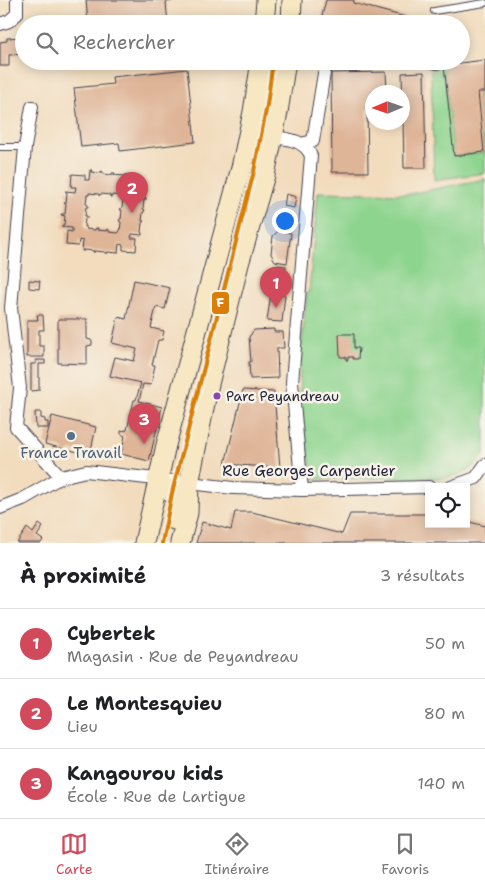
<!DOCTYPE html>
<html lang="fr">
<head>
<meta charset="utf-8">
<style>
  body { margin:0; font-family:"Shantell Sans",sans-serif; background:#f2f2f2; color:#202124 }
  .controls { position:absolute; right:15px; bottom:15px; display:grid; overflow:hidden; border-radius:0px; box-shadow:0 2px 12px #0003 }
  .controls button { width:45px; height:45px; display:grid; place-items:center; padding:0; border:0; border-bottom:1px solid #e0e0e0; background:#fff; color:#202124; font:25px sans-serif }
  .compass { position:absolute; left:365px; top:85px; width:45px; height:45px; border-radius:50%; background:#fff; box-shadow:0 2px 12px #0003; rotate:268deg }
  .you { position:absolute; left:284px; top:220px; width:18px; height:18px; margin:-12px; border:4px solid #fff; border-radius:50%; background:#1a73e8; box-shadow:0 0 0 8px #1a73e833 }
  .badge { display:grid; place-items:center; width:32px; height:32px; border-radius:50%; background:#d1495b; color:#fff; font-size:16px; font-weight:700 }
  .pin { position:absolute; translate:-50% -41px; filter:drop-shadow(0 1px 2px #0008) }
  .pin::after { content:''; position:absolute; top:26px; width:18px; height:15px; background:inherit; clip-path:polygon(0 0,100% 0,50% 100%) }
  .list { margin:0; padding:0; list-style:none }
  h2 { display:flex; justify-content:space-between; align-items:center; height:65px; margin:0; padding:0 20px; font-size:21px }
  h2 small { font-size:16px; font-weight:400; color:#757577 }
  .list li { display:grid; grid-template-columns:32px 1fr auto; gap:15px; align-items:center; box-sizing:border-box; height:70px; padding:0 20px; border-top:1px solid #e0e0e0 }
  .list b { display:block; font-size:19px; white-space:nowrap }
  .list p { margin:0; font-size:16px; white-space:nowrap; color:#757577 }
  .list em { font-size:16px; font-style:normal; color:#757577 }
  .icon { flex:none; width:28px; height:28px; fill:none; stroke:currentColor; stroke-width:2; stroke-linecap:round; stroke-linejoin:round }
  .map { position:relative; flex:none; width:485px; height:543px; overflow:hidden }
  .search { position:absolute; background:#fff; box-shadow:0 2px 12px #0003; left:15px; right:15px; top:15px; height:55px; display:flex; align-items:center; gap:12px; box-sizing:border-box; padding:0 18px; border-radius:28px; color:#757577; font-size:19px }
  .sheet { height:275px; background:#fff }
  nav { display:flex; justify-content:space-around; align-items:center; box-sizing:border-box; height:70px; border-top:1px solid #e0e0e0; background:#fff; font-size:14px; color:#757577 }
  nav a { display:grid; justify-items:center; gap:2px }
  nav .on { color:#d1495b }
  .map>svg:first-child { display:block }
  .green { fill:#8dd48e; stroke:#587b64 }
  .building { fill:#dfb598; fill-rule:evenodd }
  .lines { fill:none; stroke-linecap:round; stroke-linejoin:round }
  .service-casing { stroke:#413e4e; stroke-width:8 }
  .minor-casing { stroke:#413e4e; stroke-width:14 }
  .secondary-casing { stroke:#413e4e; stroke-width:21 }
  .service { stroke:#fff; stroke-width:6 }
  .minor { stroke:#fff; stroke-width:12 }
  .secondary { stroke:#f7e8c3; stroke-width:19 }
  .tram-1-casing { stroke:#f7f3e8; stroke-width:8 }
  .tram-1 { stroke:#db7d06; stroke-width:4 }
  .bus-dot { fill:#8e44ad; stroke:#f7f3e8; stroke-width:2 }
  .service-dot { fill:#5c6f8a; stroke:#f7f3e8; stroke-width:2 }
  .labels { text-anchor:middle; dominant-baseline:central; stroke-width:5; stroke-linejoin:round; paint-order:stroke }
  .bus-label { font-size:14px; fill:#22223b; stroke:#f7f3e8; text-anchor:start }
  .service-label { font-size:15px; fill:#4e5e75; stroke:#f7f3e8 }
  .street-label { font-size:15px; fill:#22223b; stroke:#f7f3e8 }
  .line-badge { stroke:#f7f3e8; stroke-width:2 }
  .badge-label { font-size:14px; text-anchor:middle; font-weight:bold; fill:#fff }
</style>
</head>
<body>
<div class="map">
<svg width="485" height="543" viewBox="0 0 485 543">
  <rect width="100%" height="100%" fill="#f7f3e8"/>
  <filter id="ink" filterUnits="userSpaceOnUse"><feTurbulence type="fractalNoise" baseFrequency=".02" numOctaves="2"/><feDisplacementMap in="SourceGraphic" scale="10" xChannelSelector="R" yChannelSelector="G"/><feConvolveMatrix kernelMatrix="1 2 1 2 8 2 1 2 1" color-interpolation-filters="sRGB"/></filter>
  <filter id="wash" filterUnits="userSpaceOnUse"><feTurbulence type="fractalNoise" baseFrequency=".0096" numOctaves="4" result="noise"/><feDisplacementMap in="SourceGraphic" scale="20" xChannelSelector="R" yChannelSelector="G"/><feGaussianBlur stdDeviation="1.12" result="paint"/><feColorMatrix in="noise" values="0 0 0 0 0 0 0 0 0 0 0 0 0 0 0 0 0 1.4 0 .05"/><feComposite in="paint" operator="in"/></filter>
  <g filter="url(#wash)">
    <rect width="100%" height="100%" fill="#f2dcbd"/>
    <g class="green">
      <polygon points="444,65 454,156 484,152 478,92 485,92 485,173 434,180 431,70"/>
      <path d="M485 179V452C475 469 462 475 443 478L313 479C308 453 301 427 300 399 298 364 304 327 307 292H309L318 192 409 194Z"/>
    </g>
    <g id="blocks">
      <g class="building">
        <polygon points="86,0 172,0 172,1 166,2 168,24 88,24"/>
        <polygon points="326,0 354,0 353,3 409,18 408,24 320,24"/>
        <polygon points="22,37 23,54 9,55 9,66 0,66 0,42 7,41 7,38"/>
        <polygon points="485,60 485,92 478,92 484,152 454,156 444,65"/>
        <polygon points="187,69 195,142 120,151 119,143 81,147 74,88 113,84 112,77"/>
        <polygon points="386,72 387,92 372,92 372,108 367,108 368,172 332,172 331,73"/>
        <polygon points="424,72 426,168 404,168 402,73"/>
        <path d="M90 170H92L91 172 101 173V171L103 172V174L112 175V173H115L114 175 124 176 126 174 125 185H129V179L143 181 141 194 136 193 135 197 146 198V200H144L143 209 145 210 144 212H143L142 221H144L142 223 141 232 142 233V235L132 234 131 238H137L136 251 123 250V245L119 244 118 253 107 252V254L105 253V252L95 251V252H93L94 251 84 250V251H82L83 241 79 240 78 246 66 245 67 231 72 232V228L62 227V225H64L65 216 61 215V214H65L66 204 64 203H66L67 193 65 191 75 192 76 187H71L72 174 85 175V180H89ZM89 193 99 194V196L101 194 110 195V197H112V195L122 196V198H123L122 208H121L120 210H122L121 219H120L119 221 121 222 120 231 118 233 109 232V230L107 229V231L97 230 98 228H96L95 230 86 229V227H84L85 218H87V216H85L86 207H88V205L86 204 87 195H89Z"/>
        <polygon points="286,194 296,197 294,208 284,206"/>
        <polygon points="278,231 291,233 287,263 275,261 271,254 273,236"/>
        <polygon points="274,265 286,266 284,287 272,285"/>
        <polygon points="29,280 40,281 39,289 29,288"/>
        <polygon points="134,280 170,288 165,309 156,307 151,328 164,331 162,340 158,340 152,365 155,365 151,385 143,384 139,401 162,407 149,461 121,454 125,436 121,434 121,431 127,430 134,400 136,400 141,383 110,376 115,357 134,361 137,349 112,343 118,317 126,319"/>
        <polygon points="271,293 285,295 282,322 267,321"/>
        <polygon points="37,315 43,315 44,330 39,330 39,346 44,346 44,357 27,357 27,320 38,320"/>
        <polygon points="58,319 87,319 87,339 91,340 92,342 92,345 87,346 87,364 58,363"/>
        <polygon points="274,329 274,332 283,332 284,348 277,348 278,378 250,379 249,362 251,362 249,337 254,330"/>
        <polygon points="339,334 354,334 354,348 359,348 358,359 353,359 353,357 348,357 348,360 346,360 346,357 340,357"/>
        <polygon points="36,360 45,360 45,364 39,364 39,390 31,391 31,364 36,364"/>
        <polygon points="243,390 274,392 280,468 225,464"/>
        <polygon points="35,412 41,412 41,418 45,419 45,422 48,422 48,428 36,428"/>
        <polygon points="52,416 96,427 90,455 70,450 69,452 65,454 63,452 64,449 45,444"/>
        <polygon points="235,512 252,512 342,534 350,514 429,514 429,524 466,524 466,521 485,526 485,543 196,543 202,522 231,530"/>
        <polygon points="39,524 43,527 37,536 43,540 41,543 17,543 27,528 33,533"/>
      </g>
    </g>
  </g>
  <g filter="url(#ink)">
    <use href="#blocks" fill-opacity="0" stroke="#413e4e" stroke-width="1"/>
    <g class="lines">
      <g class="service-casing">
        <g id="service">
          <polyline points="434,11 485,3"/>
          <polyline points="0,147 25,147"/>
        </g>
      </g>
      <g class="minor-casing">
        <g id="minor">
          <polyline points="0,24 9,21 17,14 17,0"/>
          <polyline points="430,61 437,63"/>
          <polyline points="32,107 25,147 11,308 20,388 16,427 61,477"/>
          <path d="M274 137C288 139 305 140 311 156L292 382 302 490"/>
          <polyline points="301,144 313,141 326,61"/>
          <polyline points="451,487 476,478 485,465"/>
          <polyline points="0,508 23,499 61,477 86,471 233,488 302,490 429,487"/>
        </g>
      </g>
      <g class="secondary-casing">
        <g id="secondary">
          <polyline points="264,24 266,0"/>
          <polyline points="291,24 292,0"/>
          <polyline points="157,480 177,497 176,510 174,520"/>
          <polyline points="144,543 166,445 241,168 253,112 261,61"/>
          <polyline points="180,543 188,513 189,484 208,388 239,264 265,175 278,112 286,61"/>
        </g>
      </g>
      <use href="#service" class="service"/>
      <use href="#minor" class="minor"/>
      <use href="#secondary" class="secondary"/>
      <g class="tram-1-casing">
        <polyline id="tram-1" points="162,543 172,493 254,171 267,105 273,61"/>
      </g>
      <use href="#tram-1" class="tram-1"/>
    </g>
  </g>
  <circle class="bus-dot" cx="217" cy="396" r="4.5"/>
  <circle class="service-dot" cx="71" cy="436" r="5"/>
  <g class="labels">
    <g class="bus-label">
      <text x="226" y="396">Parc Peyandreau</text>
    </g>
    <g class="service-label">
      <text x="71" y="453">France Travail</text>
    </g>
    <g class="street-label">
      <text x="309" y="471">Rue Georges Carpentier</text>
    </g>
  </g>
  <rect class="line-badge" x="211" y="291" width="19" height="24" rx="5" fill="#db7d06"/>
  <g class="badge-label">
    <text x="220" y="307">F</text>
  </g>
</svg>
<div class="controls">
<button><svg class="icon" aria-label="locate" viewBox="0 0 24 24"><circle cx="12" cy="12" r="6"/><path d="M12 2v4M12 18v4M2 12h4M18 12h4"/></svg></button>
</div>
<svg class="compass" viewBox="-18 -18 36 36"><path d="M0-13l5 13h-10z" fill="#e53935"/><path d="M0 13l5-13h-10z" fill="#757577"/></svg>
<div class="you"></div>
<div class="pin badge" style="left:276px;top:308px">1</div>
<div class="pin badge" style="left:132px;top:213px">2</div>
<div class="pin badge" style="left:144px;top:444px">3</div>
<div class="search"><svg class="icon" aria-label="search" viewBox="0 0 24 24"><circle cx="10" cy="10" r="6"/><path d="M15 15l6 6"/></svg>Rechercher</div>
</div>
<section class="sheet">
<h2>À proximité<small>3 résultats</small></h2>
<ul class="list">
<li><span class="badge">1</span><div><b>Cybertek</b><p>Magasin · Rue de Peyandreau</p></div><em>50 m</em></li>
<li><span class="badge">2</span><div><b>Le Montesquieu</b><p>Lieu</p></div><em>80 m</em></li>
<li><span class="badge">3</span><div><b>Kangourou kids</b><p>École · Rue de Lartigue</p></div><em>140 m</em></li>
</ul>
</section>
<nav>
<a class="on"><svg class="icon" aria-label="map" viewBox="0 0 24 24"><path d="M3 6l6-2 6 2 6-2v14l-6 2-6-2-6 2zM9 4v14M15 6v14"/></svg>Carte</a>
<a><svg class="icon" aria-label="directions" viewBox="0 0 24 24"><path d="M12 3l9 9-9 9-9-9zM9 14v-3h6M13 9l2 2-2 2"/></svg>Itinéraire</a>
<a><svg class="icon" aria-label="saved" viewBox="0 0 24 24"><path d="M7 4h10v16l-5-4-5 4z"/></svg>Favoris</a>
</nav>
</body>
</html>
